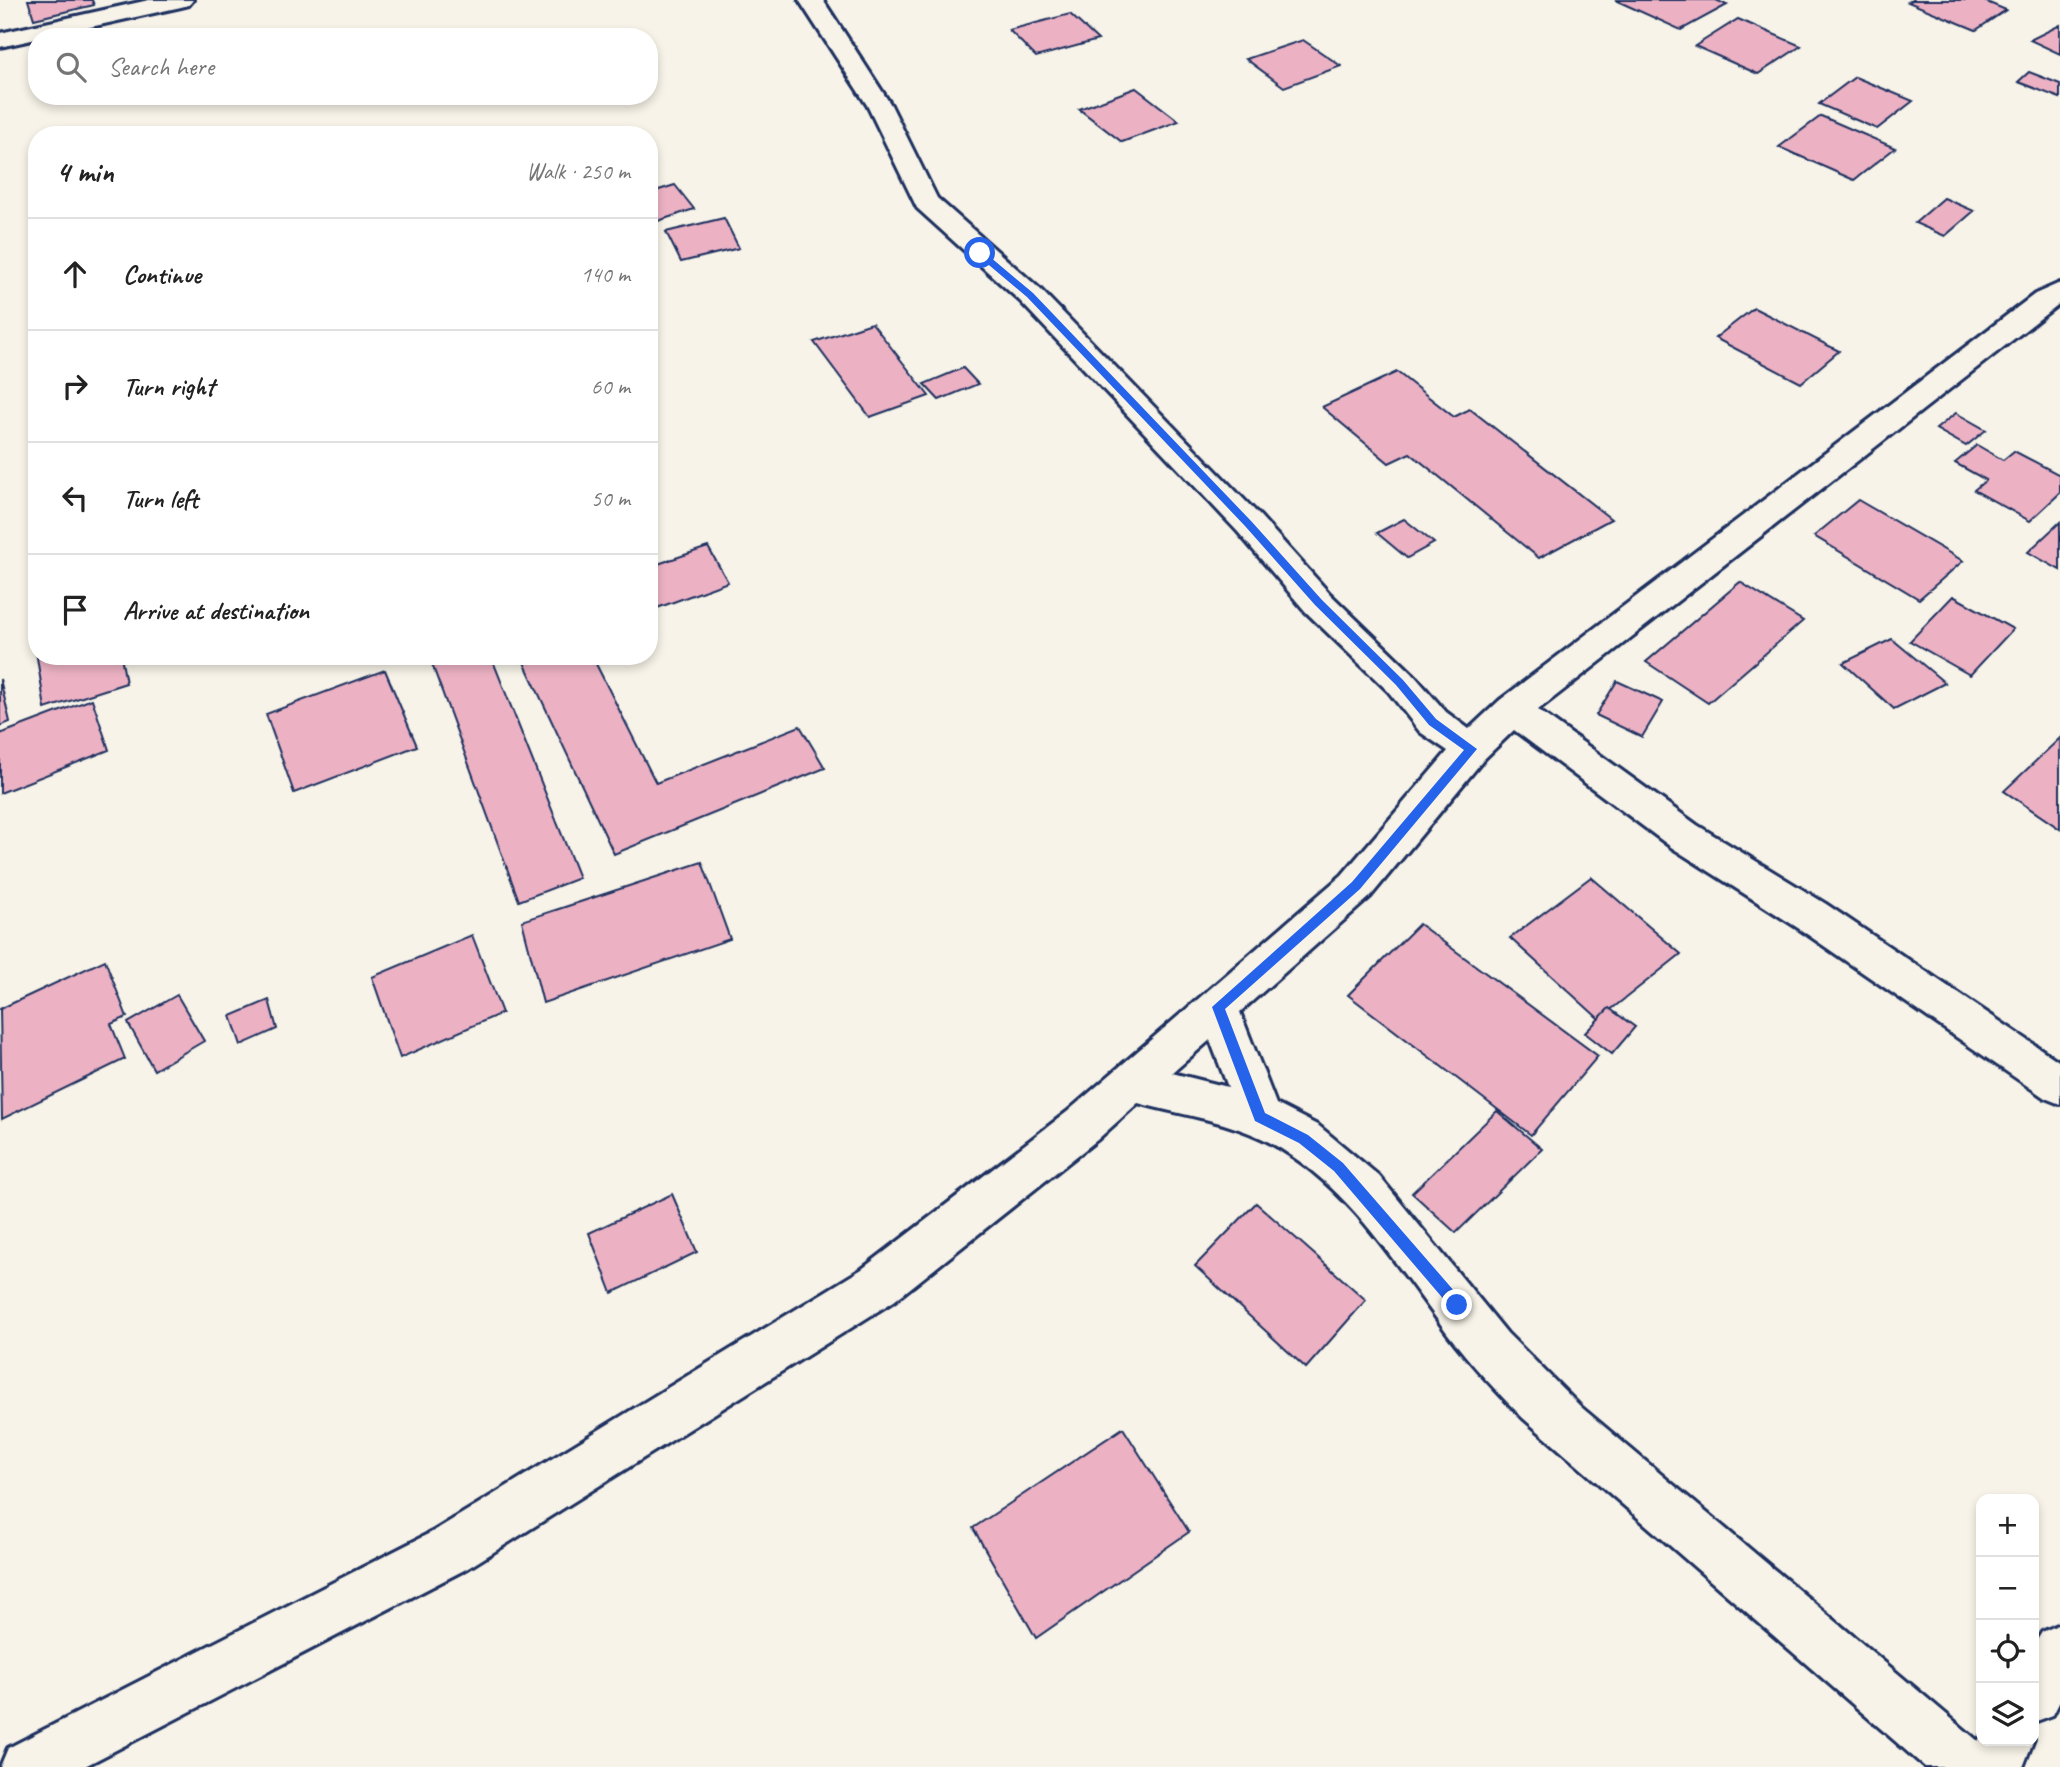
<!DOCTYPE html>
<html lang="en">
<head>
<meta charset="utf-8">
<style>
  body { margin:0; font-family:Caveat,sans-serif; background:#f6f6f6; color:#222 }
  .controls { position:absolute; right:21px; bottom:21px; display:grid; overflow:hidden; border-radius:14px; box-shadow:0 4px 10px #0003 }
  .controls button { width:63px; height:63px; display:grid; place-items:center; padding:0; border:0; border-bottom:2px solid #e0e0e0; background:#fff; color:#222; font:35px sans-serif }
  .stop { position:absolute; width:21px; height:21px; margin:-16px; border:5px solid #2563eb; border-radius:50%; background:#fff }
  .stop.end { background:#2563eb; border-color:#fff; box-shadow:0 2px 7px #0008 }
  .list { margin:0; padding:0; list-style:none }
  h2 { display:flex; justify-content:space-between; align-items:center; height:91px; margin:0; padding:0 28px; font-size:30px }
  h2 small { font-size:23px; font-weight:400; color:#767676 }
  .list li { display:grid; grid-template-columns:46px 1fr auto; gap:21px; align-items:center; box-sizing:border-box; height:112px; padding:0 28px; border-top:2px solid #e0e0e0 }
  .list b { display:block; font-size:26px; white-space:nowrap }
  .list em { font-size:23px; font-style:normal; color:#767676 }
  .icon { flex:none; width:38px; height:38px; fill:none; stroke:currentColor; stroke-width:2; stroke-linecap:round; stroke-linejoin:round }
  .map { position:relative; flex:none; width:2060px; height:1767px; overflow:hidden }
  .search { position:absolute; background:#fff; box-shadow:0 4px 10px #0003; left:28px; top:28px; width:630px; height:77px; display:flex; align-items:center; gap:18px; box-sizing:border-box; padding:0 24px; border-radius:28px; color:#767676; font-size:26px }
  .panel { position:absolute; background:#fff; box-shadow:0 4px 10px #0003; left:28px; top:126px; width:630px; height:539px; border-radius:28px }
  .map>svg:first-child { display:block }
  .building { fill:#ecb2c4; stroke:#1b2f5e; stroke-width:2 }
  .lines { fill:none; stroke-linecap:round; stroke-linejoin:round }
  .minor-casing { stroke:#1b2f5e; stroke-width:6 }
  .minor { fill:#f7f3e8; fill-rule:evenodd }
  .route { fill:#2563eb }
</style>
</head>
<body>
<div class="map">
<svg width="2060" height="1767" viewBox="0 0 2060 1767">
  <rect width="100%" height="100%" fill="#f7f3e8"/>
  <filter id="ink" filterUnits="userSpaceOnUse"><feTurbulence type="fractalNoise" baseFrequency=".0143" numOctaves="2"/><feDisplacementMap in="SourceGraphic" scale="14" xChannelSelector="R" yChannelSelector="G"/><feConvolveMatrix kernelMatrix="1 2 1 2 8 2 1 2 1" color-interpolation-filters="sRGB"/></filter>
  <g filter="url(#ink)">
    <g class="building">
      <polygon points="28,0 92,0 94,5 34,19"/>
      <polygon points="1615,0 1716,0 1727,5 1681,30"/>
      <polygon points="1912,0 1982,0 2006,10 1976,30 1908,2"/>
      <polygon points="1070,14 1098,40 1036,57 1009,30"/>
      <polygon points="1738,19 1801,46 1758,74 1695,46"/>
      <polygon points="2060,25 2060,54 2030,40"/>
      <polygon points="1303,40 1341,66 1284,87 1246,59"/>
      <polygon points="2029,72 2060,84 2060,98 2018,82"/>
      <polygon points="1855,77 1913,101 1877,129 1819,104"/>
      <polygon points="1136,88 1179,121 1122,142 1079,109"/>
      <polygon points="1821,116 1895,148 1854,180 1779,147"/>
      <polygon points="675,185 694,209 649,224 649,193"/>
      <polygon points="1944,198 1974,211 1945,236 1915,223"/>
      <polygon points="724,218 739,248 681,262 666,232"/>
      <polygon points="1754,308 1839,351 1801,383 1715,338"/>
      <polygon points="872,323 929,396 870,417 814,342"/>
      <polygon points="963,368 978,384 939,400 924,384"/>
      <polygon points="1397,372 1454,417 1470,409 1611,519 1539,558 1410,453 1389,463 1322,407"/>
      <polygon points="1956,413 1986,430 1966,446 1936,429"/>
      <polygon points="1977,445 2003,460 2014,451 2060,475 2060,493 2030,521 1974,490 1986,480 1955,463"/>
      <polygon points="1858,500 1963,561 1919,599 1814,536"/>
      <polygon points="1404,519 1434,543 1407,558 1377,533"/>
      <polygon points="2060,522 2060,570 2028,552"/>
      <polygon points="708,547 728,582 649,611 649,567"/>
      <polygon points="1740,582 1803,621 1708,703 1646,662"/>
      <polygon points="1953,596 2013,629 1970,675 1910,641"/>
      <polygon points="1892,639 1945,683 1894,709 1843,663"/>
      <polygon points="36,651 37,656 121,656 126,683 45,709"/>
      <polygon points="429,656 491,656 579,878 519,901"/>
      <polygon points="521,656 592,656 656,783 800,726 825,768 614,854"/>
      <polygon points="385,670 417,746 294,793 266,714"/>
      <polygon points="0,679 10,722 0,726"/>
      <polygon points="1617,681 1663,702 1642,737 1596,715"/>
      <polygon points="92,699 109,750 0,793 0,734"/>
      <polygon points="2060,738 2060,829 2004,791"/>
      <polygon points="702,862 730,939 543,1003 522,921"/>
      <polygon points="1591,877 1681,954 1599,1019 1510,938"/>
      <polygon points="1419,924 1598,1056 1531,1135 1348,995"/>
      <polygon points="472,935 502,1013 400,1058 372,977"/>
      <polygon points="105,960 127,1017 111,1024 125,1059 2,1119 0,1009"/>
      <polygon points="177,995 204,1041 154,1070 128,1023"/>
      <polygon points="269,1000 277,1029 241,1045 231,1016"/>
      <polygon points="1609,1008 1635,1027 1612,1054 1585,1033"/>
      <polygon points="1497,1111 1542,1149 1456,1233 1412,1193"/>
      <polygon points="672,1194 697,1252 612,1293 589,1233"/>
      <polygon points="1256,1203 1366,1300 1306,1368 1195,1266"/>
      <polygon points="1123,1428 1189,1532 1036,1638 973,1528"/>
    </g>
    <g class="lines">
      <g class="minor-casing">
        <g id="minor">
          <polygon points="149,0 193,0 189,5 181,7 0,47 0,33"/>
          <path d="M799 0H823L891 105 937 198 1040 289 1260 516 1330 594 1412 673 1446 712 1469 729 1500 700 2035 294 2060 283V303L1538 710 1697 825 1826 904 2060 1062V1104L2045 1098 1798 928 1671 847 1514 730 1484 759 1370 897 1240 1012 1276 1104 1319 1126 1379 1176 1507 1333 1581 1407 1978 1741 1981 1736V1741L2034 1739 2023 1767H1925L1523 1418C1496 1391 1471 1364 1448 1334 1397 1266 1348 1185 1271 1143 1231 1121 1182 1115 1138 1103L1097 1140 894 1301 468 1568 83 1767H0L8 1748 432 1532 862 1269 1067 1112 1342 875 1448 751 1420 732 1388 691 1306 612 1238 532 1020 301 917 208 867 105ZM1210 1040 1228 1087 1172 1073Z"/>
          <polygon points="2060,1624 2060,1701 2053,1715 2034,1722 2034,1645 2042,1632"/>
        </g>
      </g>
      <use href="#minor" class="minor"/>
    </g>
  </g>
  <polygon class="route" points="977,251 983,251 1033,293 1252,522 1322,600 1403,680 1436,719 1477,749 1360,889 1225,1009 1265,1113 1308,1135 1343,1163 1462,1300 1462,1309 1452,1309 1334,1171 1299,1143 1255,1121 1212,1007 1352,882 1464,750 1429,725 1396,685 1315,605 1245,526 1027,297 977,255"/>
</svg>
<div class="controls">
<button>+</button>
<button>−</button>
<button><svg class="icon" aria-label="locate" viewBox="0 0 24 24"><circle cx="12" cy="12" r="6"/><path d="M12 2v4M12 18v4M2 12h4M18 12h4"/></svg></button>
<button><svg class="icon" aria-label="layers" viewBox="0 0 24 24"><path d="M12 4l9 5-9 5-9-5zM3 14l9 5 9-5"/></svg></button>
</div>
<div class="stop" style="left:980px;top:253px"></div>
<div class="stop end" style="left:1457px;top:1305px"></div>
<div class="search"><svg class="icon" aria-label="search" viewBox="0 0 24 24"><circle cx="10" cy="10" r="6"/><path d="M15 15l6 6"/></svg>Search here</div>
<section class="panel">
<h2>4 min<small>Walk · 250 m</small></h2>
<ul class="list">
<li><svg class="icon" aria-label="ahead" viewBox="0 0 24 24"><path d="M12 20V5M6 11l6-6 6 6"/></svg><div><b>Continue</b></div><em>140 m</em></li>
<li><svg class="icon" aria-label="right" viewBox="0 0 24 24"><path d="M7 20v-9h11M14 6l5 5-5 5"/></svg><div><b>Turn right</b></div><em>60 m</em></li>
<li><svg class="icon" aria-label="left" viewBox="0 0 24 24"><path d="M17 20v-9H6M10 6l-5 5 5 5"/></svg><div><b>Turn left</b></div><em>50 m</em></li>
<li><svg class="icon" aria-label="arrive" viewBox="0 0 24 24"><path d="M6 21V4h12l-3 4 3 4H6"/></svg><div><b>Arrive at destination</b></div></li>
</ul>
</section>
</div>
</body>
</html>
